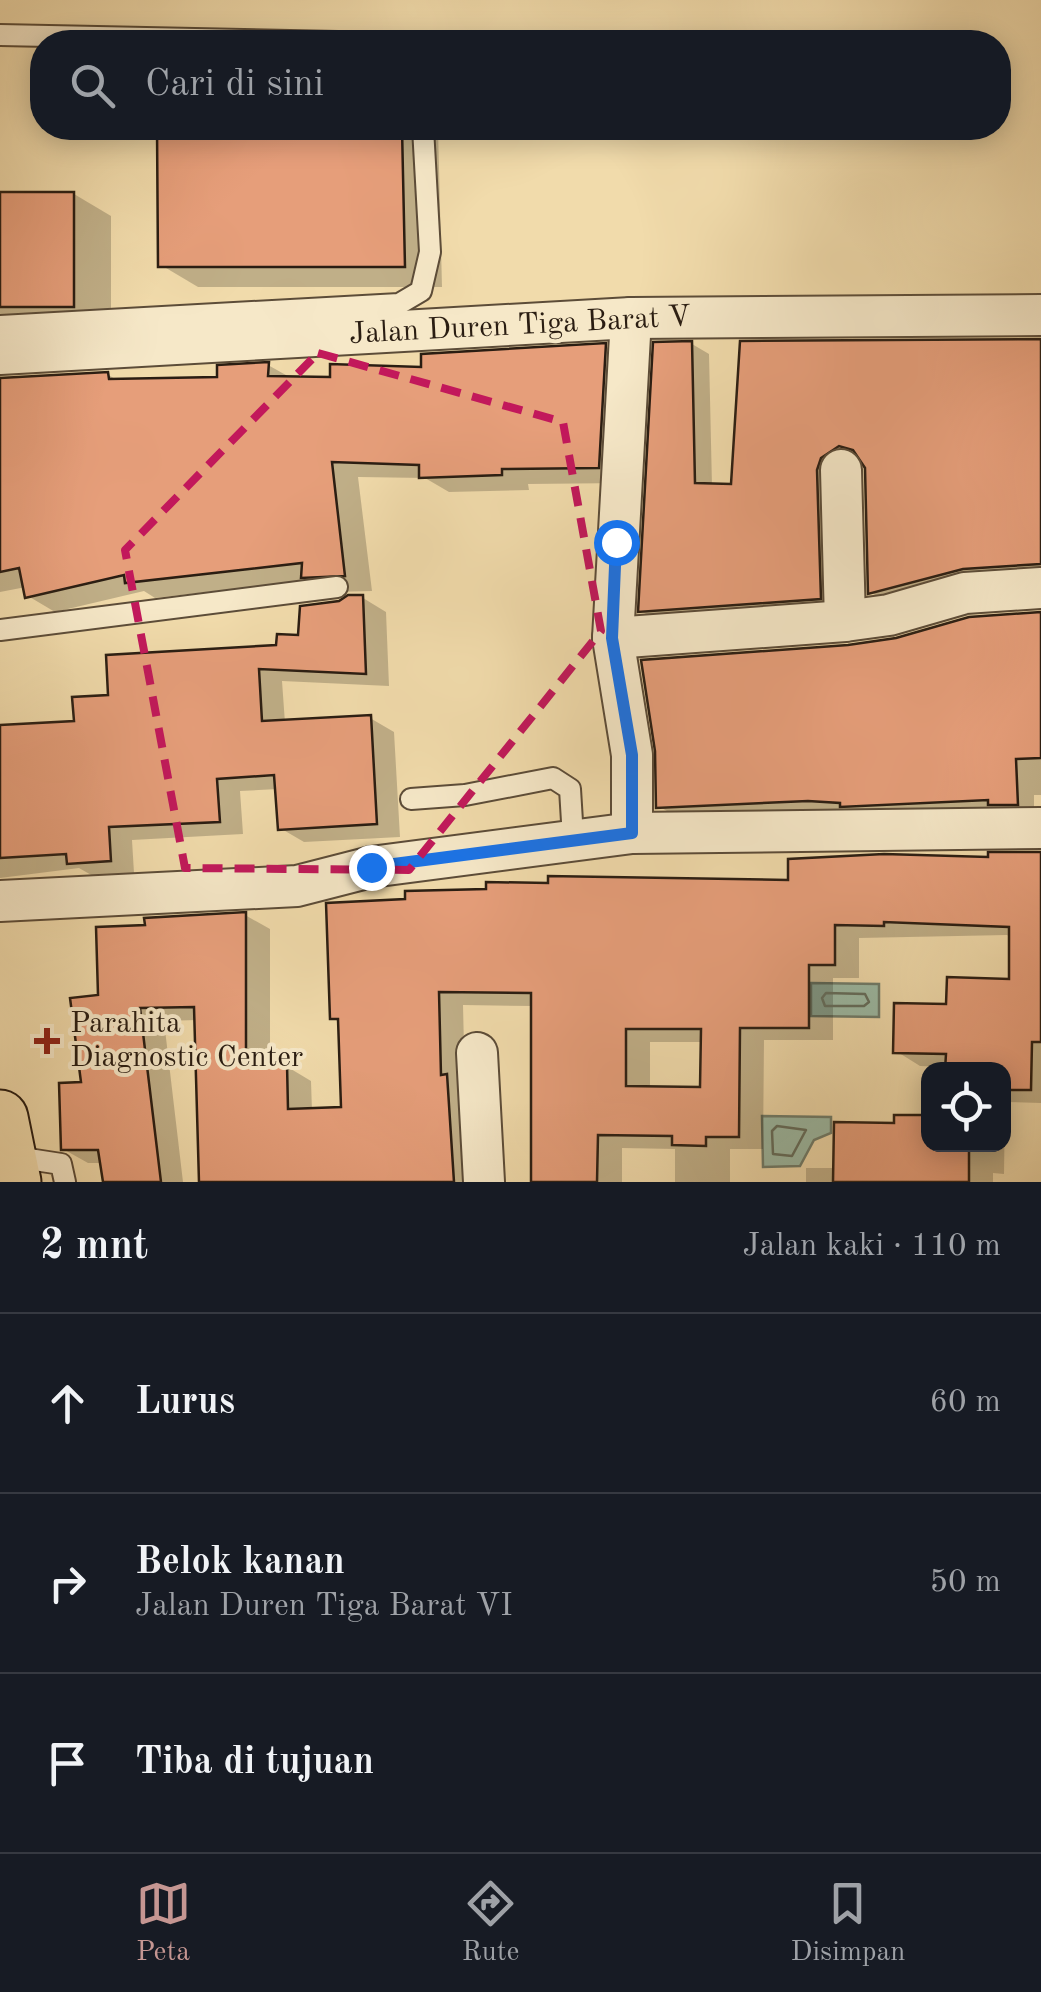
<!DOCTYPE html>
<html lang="id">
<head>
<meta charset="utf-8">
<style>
  body { margin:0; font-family:"Old Standard TT",serif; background:#20242c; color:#f1f3f6 }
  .controls { position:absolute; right:30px; bottom:30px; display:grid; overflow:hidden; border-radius:20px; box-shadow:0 5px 25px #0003 }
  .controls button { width:90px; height:90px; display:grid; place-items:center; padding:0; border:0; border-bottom:2px solid #363941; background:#171b24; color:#f1f3f6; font:50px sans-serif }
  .stop { position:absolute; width:30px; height:30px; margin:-22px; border:8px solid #1a73e8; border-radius:50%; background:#fff }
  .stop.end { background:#1a73e8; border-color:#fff; box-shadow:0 2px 10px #0008 }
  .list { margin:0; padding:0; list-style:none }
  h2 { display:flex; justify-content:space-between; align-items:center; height:130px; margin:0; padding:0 40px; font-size:42px }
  h2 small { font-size:32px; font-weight:400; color:#9ea1a6 }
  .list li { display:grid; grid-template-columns:65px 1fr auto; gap:30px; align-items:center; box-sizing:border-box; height:180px; padding:0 40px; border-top:2px solid #363941 }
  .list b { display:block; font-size:38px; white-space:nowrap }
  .list p { margin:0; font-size:32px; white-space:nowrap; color:#9ea1a6 }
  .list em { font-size:32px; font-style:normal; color:#9ea1a6 }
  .icon { flex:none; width:55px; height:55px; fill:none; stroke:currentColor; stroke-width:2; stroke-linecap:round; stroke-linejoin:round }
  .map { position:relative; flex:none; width:1041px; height:1182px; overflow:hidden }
  .search { position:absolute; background:#171b24; box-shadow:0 5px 25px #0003; left:30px; right:30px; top:30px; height:110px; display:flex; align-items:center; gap:25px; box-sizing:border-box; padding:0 35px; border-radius:40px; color:#9ea1a6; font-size:38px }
  .sheet { height:670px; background:#171b24 }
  nav { display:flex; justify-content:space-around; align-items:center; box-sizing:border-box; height:140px; border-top:2px solid #363941; background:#171b24; font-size:28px; color:#9ea1a6 }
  nav a { display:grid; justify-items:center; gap:5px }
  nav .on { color:#c59692 }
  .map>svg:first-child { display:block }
  .water { fill:#9bbba6; stroke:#6e7c6b; stroke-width:2.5 }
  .shadow { fill:#0003; fill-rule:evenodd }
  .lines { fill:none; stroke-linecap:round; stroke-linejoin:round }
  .shore { stroke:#626c5c; stroke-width:2.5 }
  .building { fill:#e69e7a; stroke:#2a1d12; stroke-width:2.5; fill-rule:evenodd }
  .lane-casing { stroke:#5c4c38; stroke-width:24 }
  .street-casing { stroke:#5c4c38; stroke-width:44 }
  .primary-casing { stroke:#2a1d12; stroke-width:59 }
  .lane { stroke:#f6e8c8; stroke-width:20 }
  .street { stroke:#f6e8c8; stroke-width:40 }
  .primary { stroke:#f1dbab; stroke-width:55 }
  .route { stroke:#1a73e8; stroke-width:12 }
  .marked { fill:none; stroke:#c2185b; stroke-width:8; stroke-dasharray:20 12; stroke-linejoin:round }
  .poi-dot { fill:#8f2418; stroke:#f6e8c8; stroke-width:4 }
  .labels { text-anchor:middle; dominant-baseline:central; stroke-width:8; stroke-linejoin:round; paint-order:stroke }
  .street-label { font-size:30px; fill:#2a1d12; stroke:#f6e8c8 }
  .poi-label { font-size:30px; fill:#2a1d12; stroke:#f6e8c8; text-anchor:start }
</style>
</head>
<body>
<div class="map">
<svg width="1041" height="1182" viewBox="0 0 1041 1182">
  <rect width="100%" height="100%" fill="#f1dbab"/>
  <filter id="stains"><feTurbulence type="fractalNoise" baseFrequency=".002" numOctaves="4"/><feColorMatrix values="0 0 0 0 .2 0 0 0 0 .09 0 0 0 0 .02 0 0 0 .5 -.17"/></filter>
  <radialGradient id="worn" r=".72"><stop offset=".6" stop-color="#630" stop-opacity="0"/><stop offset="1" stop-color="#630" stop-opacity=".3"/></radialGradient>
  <g class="water">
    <polygon points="811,983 879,984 879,1017 811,1016"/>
    <polygon points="762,1116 831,1117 831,1133 814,1140 800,1166 763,1167"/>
  </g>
  <g class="shadow">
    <polygon points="160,128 438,128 442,287 198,287 161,265"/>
    <polygon points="74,194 111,216 111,327 0,328 0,195"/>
    <polygon points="1041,341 1041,574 888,602 870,592 867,468 859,454 838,467 837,608 658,621 641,611 692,344 709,354 712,486 734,487"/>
    <polygon points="605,346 633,362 626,483 528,484 529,490 449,492 425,478 358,477 372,591 331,592 310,580 155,598 144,591 55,612 28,596 26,587 0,592 0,376 6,380 107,374 120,382 219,379 268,365 293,379 332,380"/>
    <polygon points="363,598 386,612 389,686 282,681 285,723 370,718 394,732 400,837 304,842 280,828 278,789 240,791 243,834 132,840 134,873 93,876 79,868 0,878 0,728 76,723 111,698 300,638"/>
    <polygon points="1041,614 1041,795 1034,795 1034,813 827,810 676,816 658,806 658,751 644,662 893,641"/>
    <path d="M1041 854V1103L1005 1102 1004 1174 993 1173V1182H806V1168H836L896 1125 897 1117H928V1144H1004V1070L920 1066 896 1051 949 1007 1012 982V938L1007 935 859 938V978H833V1040H764L763 1149H730V1182H675V1149L622 1148V1182H530L534 1006 463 1005 465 1088 476 1182H202L197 1020 164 1021 183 1182H105L102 1163H88L63 1149 84 1085 101 997 147 927 245 915 270 929V1067L286 1066 311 1081 312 1111 343 1110 340 1022 332 1018 790 883ZM650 1042H703L702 1090 650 1089Z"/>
  </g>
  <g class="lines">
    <g class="shore">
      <polygon points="826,993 865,994 869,1002 864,1006 825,1006 822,998"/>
      <polygon points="777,1126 806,1130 792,1156 773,1154 772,1131"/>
    </g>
  </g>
  <g class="building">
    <polygon points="157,128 402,128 405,267 158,267"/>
    <rect x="0" y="192" width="74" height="115"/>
    <polygon points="1041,339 1041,564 963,569 868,594 865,468 853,450 839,446 821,458 817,470 821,599 638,612 653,342 692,341 695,483 731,484 740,341"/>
    <polygon points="606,343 599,468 502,469 502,475 419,478 419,465 332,462 345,576 301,578 302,563 125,583 124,575 25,598 19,568 0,572 0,378 108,372 109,379 217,377 217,365 269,362 268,376 330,377 330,364 421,367 421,354"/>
    <polygon points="348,595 363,595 366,674 259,669 262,721 371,715 377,824 278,830 274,775 217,779 220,822 109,827 111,861 67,864 66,854 0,858 0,725 74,721 72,697 108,695 106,655 276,645 277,634 298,635 300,606 339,601"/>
    <polygon points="1041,612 1041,758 1016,759 1018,805 988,805 988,800 840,807 840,803 808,801 656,808 655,751 641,660 848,645 896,638 969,617"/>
    <path d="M988 852H1041V1042H1032L1031 1090H1004V1070H945L946 1054 893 1053 894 1003 946 1004 947 977 1009 979V927L884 922V926L835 925V965H809V1028H740L739 1137H706V1146L672 1145V1136L598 1135 597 1182H531V993L439 992 441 1075 447 1074 454 1182H199L194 1007 140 1008 161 1182H103L98 1150H61L59 1083 81 1082 70 998 98 995 96 927 145 925 144 918 246 912V1065L287 1064 288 1109 341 1107 338 1019H330L326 903 405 899V891L486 889V882L548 883V876L788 880V859L884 854 988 857ZM626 1029H701L700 1087 626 1086Z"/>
    <polygon points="894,1115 928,1115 928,1144 969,1144 969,1182 833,1182 834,1122 894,1123"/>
  </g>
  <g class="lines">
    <g class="lane-casing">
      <g id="lane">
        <polyline points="0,35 338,42"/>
        <polyline points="0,326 399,304 421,291 430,252 423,128"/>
        <polyline points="0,630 337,587"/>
        <polyline points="411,799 465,795 553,778 570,789 573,838"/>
        <polyline points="9,1156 61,1164 65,1182"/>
      </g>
    </g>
    <g class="street-casing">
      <g id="street">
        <polyline points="631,318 613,638 632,755 632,833"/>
        <polyline points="0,354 631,318 1041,315"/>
        <polyline points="841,470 845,621"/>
        <polyline points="613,638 845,621 889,615 965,593 1041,588"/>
        <polyline points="0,901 297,886 371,867 632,833 1041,828"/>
        <polyline points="477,1053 484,1182"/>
      </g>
    </g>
    <g class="primary-casing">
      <polyline id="primary" points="0,1118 13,1182"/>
    </g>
    <use href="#lane" class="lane"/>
    <use href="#street" class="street"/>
    <use href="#primary" class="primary"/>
  </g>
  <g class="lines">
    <polyline class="route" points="371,867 632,833 632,755 612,638 616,542"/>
  </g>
  <path class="marked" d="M318 353 563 422 601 631 409 870 185 868 125 550Z"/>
  <path class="poi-dot" d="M42 1026h10v10h10v10h-10v10h-10v-10h-10v-10h10z"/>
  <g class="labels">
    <g class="street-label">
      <text transform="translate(520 326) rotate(-3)">Jalan Duren Tiga Barat V</text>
    </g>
    <g class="poi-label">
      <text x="70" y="1024">Parahita<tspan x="70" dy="34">Diagnostic Center</tspan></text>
    </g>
  </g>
  <rect width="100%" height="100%" filter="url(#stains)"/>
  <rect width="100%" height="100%" fill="url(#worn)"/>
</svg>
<div class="controls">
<button><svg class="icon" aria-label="locate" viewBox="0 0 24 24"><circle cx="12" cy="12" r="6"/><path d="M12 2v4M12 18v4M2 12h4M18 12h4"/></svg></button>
</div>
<div class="stop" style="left:616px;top:542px"></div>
<div class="stop end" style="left:371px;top:867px"></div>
<div class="search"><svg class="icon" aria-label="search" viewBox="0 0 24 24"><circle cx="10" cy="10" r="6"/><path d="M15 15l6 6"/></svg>Cari di sini</div>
</div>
<section class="sheet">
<h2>2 mnt<small>Jalan kaki · 110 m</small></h2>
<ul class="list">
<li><svg class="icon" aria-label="ahead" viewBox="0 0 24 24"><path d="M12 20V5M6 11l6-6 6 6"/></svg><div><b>Lurus</b></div><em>60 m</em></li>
<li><svg class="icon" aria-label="right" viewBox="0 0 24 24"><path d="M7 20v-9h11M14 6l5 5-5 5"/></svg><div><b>Belok kanan</b><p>Jalan Duren Tiga Barat VI</p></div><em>50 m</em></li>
<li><svg class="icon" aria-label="arrive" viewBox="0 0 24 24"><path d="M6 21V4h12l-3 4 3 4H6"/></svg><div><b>Tiba di tujuan</b></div></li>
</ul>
</section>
<nav>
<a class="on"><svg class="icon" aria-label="map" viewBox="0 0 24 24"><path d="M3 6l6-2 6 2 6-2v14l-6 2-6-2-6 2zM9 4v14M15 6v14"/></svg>Peta</a>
<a><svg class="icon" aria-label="directions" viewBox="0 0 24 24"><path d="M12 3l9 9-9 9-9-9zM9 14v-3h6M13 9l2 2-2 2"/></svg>Rute</a>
<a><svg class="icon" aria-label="saved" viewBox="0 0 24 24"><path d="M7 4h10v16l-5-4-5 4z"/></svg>Disimpan</a>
</nav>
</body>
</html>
